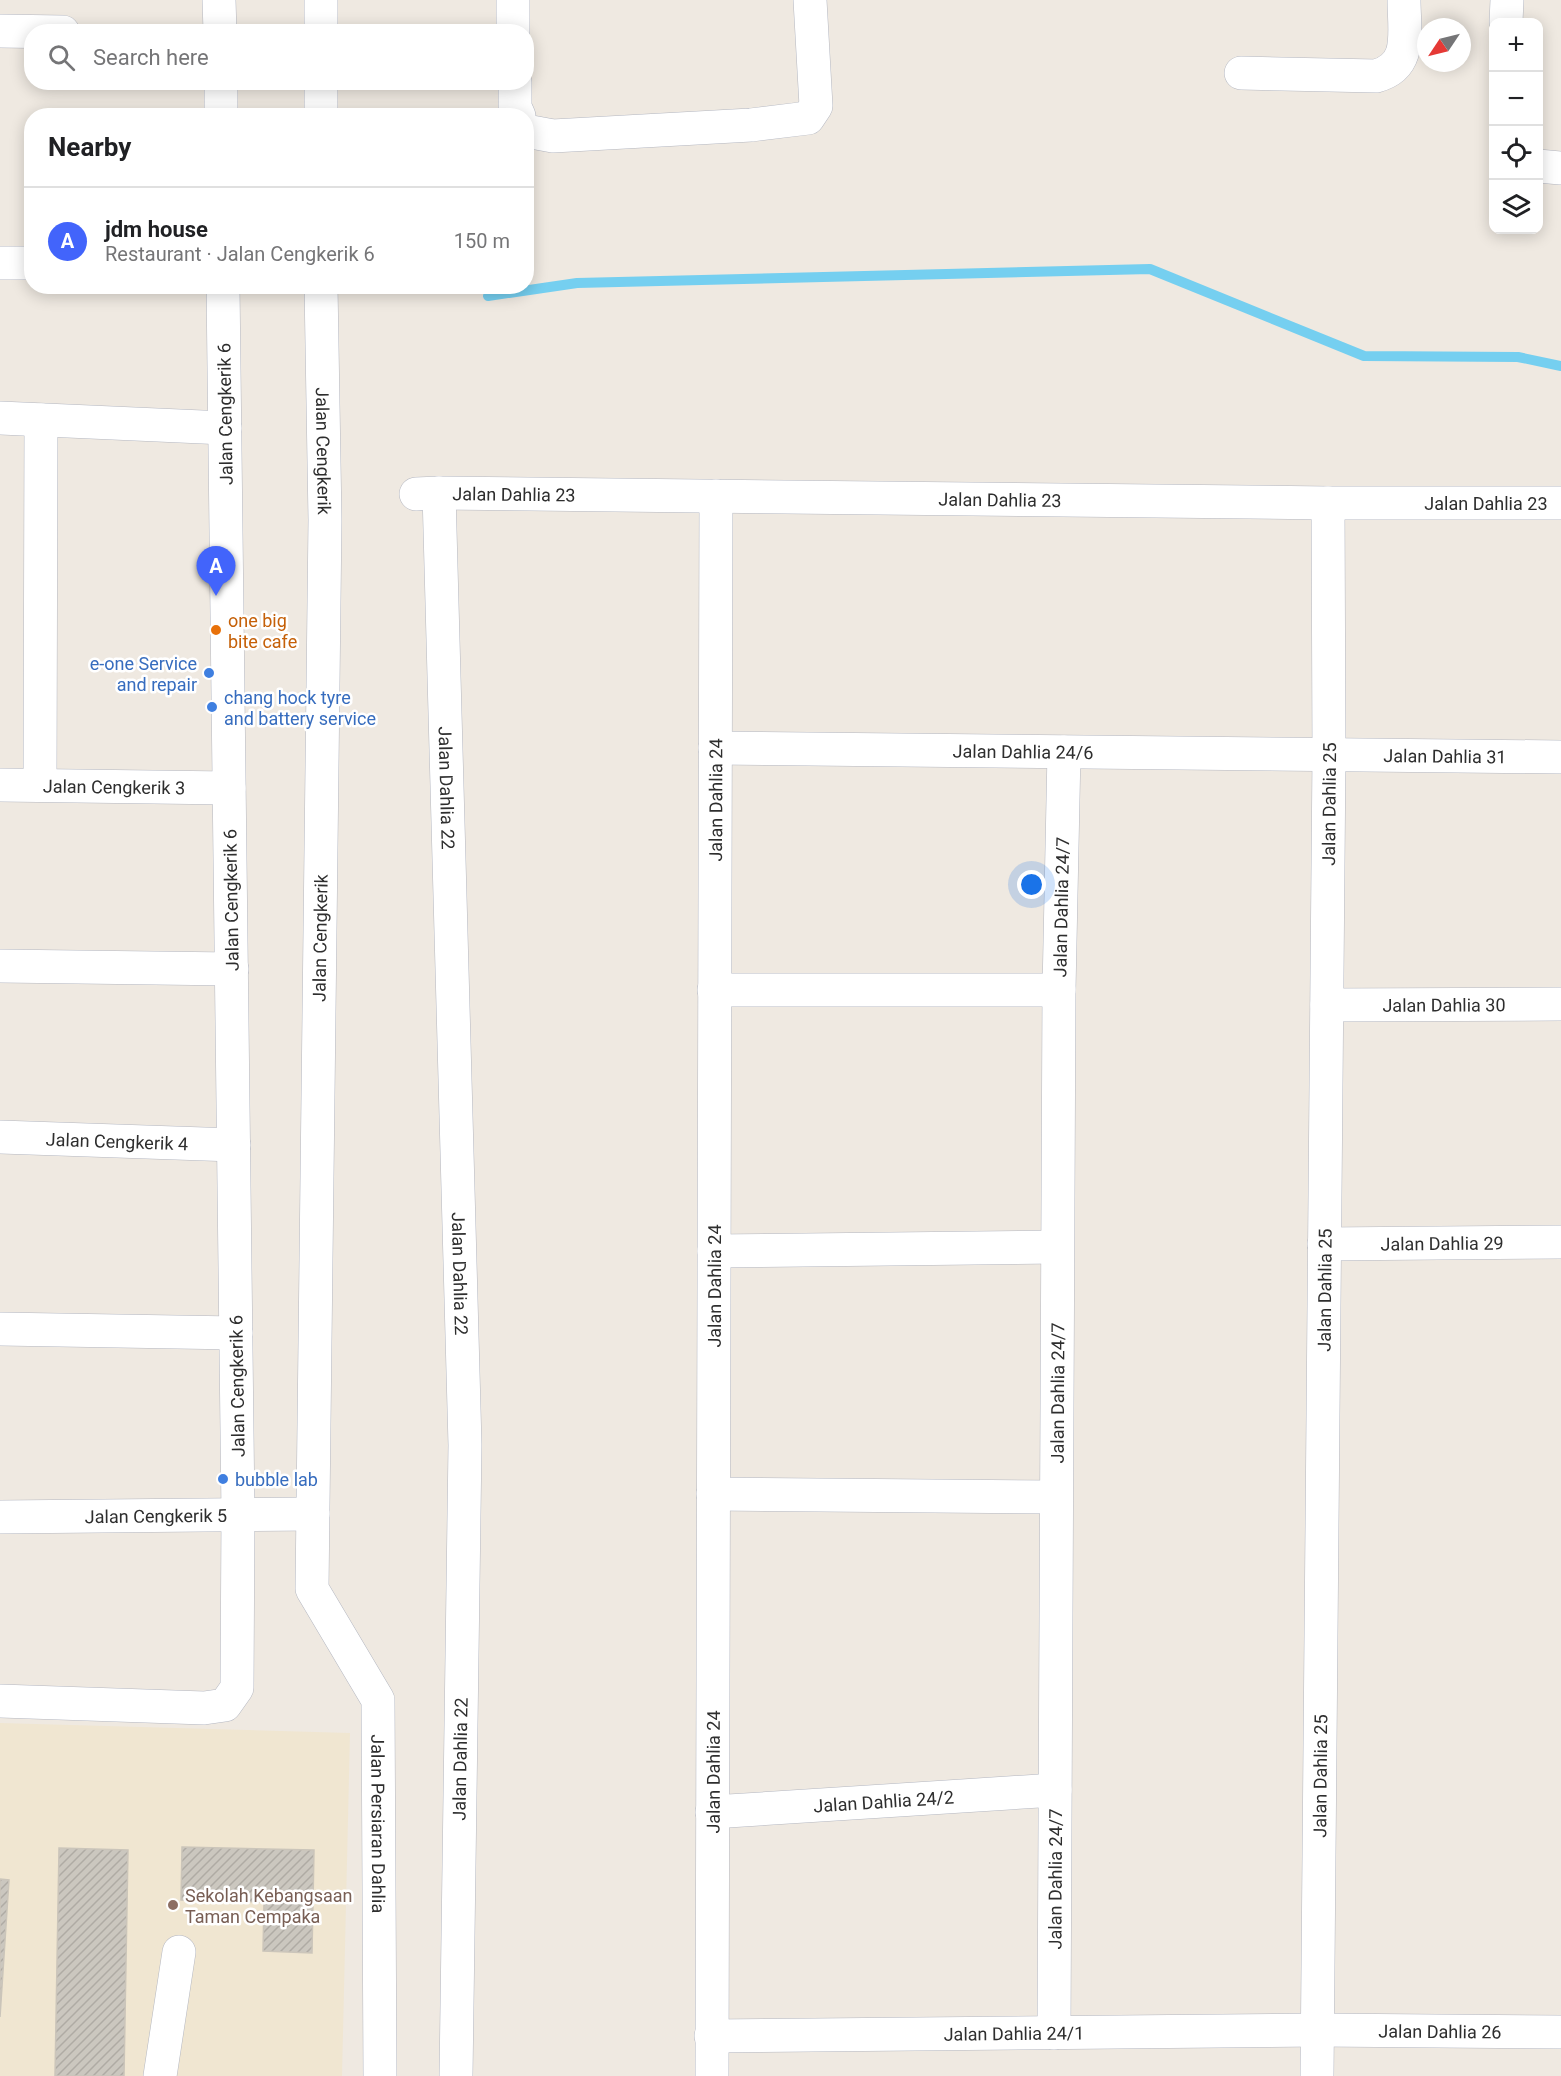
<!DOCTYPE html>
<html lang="en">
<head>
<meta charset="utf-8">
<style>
  body { margin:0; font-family:Roboto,sans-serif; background:#f2f2f2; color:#202124 }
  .controls { position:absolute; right:18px; top:18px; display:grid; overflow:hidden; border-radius:12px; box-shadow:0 3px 15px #0003 }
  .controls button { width:54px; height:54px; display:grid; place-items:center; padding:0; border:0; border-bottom:2px solid #e0e0e0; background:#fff; color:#202124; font:30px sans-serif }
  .compass { position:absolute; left:1417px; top:18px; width:54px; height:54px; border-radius:50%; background:#fff; box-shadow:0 3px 15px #0003; rotate:235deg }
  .you { position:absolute; left:1032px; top:885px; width:21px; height:21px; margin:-15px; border:4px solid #fff; border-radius:50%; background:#1a73e8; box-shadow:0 0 0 9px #1a73e833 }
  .badge { display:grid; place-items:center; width:39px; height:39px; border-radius:50%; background:#4264fb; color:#fff; font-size:20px; font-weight:700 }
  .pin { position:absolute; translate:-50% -50px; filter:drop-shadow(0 2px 3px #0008) }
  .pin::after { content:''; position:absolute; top:32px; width:21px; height:18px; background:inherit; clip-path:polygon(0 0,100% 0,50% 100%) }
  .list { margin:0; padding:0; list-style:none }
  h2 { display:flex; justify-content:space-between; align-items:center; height:78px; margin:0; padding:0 24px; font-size:26px }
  h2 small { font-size:20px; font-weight:400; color:#757577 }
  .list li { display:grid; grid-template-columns:39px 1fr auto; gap:18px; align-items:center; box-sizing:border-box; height:108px; padding:0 24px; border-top:2px solid #e0e0e0 }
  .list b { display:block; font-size:22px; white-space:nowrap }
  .list p { margin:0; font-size:20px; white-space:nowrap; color:#757577 }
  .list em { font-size:20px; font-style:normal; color:#757577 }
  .icon { flex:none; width:33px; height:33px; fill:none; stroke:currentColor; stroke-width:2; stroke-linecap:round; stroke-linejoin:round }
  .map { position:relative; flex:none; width:1561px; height:2076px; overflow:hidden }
  .search { position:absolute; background:#fff; box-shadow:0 3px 15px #0003; left:24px; top:24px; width:510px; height:66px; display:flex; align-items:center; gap:15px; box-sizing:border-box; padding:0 21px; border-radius:24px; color:#757577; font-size:22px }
  .panel { position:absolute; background:#fff; box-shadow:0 3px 15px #0003; left:24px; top:108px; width:510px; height:186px; border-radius:24px }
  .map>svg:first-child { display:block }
  .education { fill:#f0e6d1 }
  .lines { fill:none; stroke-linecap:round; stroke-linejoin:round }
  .stream { stroke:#75cff0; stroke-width:10 }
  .building { fill:url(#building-hatch); stroke:#cbc5ba; stroke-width:1.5 }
  .minor-casing { stroke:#b4b7c1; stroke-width:34 }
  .minor { stroke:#fff; stroke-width:33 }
  .food-dot { fill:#e8710a; stroke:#fff; stroke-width:2 }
  .shop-dot { fill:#3f7fe0; stroke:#fff; stroke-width:2 }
  .education-dot { fill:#8d6e63; stroke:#fff; stroke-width:2 }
  .labels { text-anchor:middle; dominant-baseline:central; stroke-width:5; stroke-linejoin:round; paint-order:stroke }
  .street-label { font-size:18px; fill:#2e2e2e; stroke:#fff }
  .food-label { font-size:18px; fill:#c56008; stroke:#fff; text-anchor:start }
  .shop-label { font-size:18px; fill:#366cbe; stroke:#fff; text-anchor:start }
  .education-label { font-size:18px; fill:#785e54; stroke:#fff; text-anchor:start }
</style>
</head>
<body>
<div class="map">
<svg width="1561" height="2076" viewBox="0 0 1561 2076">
  <defs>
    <pattern id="building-hatch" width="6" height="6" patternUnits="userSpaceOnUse" patternTransform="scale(1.5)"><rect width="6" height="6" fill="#cbc7bf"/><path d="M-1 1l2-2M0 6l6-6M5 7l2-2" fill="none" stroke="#afaba4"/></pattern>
  </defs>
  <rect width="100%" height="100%" fill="#efe9e1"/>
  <polygon class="education" points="0,1723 350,1733 342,2076 0,2076"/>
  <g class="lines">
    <polyline class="stream" points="488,296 577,283 1150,269 1364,356 1518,357 1561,366"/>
  </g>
  <g class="building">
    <polygon points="182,1847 314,1850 312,1953 263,1951 264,1902 181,1900"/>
    <polygon points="59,1848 128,1850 124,2076 55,2076"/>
    <polygon points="0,1879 9,1880 0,2017"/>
  </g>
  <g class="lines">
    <g class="minor-casing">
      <g id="minor">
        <polyline points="219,0 220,32"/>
        <polyline points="513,0 513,32"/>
        <polyline points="1506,22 1507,0"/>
        <polyline points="0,31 63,32"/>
        <polyline points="321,32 321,0"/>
        <path d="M1241 73 1376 76C1413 66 1404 32 1404 0"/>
        <polyline points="221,82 221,116"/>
        <polyline points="515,82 515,107 519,116"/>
        <polyline points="321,116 321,82"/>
        <polyline points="526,131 553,136 751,125 808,118 816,106 810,0"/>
        <polyline points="1538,166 1561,168"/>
        <polyline points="0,263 32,263"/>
        <path id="s1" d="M321 286 325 520 312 1589 378 1700 380 2076"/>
        <polyline points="0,418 225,428"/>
        <path id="s2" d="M439 493 1328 503H1561"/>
        <path id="s3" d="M416 494 439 493 465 1445 456 2076"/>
        <path id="s4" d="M715 748 1561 757"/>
        <path id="s5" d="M0 785 229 788"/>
        <polyline points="40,785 41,420"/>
        <polyline points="0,966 232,969"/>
        <polyline points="714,990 1059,990"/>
        <path id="s6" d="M1327 1005 1561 1004"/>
        <path id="s7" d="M0 1137 234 1145"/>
        <path id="s8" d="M1324 1244 1561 1242"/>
        <polyline points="714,1251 1057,1247"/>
        <polyline points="0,1329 236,1333"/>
        <polyline points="713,1494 1056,1497"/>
        <path id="s9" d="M0 1517 313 1514"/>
        <polyline points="0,1701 204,1708 225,1705 237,1688 238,1513 223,286"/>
        <path id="s10" d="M712 1812 1055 1790"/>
        <path id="s11" d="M1054 2033 1059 990 1064 752"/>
        <path id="s12" d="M711 2036 1318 2030 1561 2032"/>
        <polyline points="160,2076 179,1952"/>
        <path id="s13" d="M712 2076 716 496"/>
        <path id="s14" d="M1317 2076 1329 755 1328 503"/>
      </g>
    </g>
    <use href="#minor" class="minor"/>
  </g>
  <circle class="food-dot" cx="216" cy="630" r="6"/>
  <g class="shop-dot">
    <circle cx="209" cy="673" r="6"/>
    <circle cx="212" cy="707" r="6"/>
    <circle cx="223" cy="1479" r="6"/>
  </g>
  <circle class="education-dot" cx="173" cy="1905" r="6"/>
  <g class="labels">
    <g class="street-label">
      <text transform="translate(225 414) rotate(-91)">Jalan Cengkerik 6</text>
      <text stroke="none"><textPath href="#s1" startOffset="165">Jalan Cengkerik</textPath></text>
      <text stroke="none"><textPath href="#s2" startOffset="75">Jalan Dahlia 23</textPath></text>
      <text stroke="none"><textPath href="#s2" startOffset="561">Jalan Dahlia 23</textPath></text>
      <text stroke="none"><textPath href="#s2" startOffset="1047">Jalan Dahlia 23</textPath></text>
      <text stroke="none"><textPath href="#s4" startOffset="308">Jalan Dahlia 24/6</textPath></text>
      <text stroke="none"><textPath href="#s4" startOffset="730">Jalan Dahlia 31</textPath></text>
      <text stroke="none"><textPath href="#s5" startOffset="114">Jalan Cengkerik 3</textPath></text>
      <text stroke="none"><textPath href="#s3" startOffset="318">Jalan Dahlia 22</textPath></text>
      <text stroke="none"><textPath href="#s13" startOffset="1276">Jalan Dahlia 24</textPath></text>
      <text stroke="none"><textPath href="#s14" startOffset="1272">Jalan Dahlia 25</textPath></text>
      <text transform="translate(231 900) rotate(-91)">Jalan Cengkerik 6</text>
      <text stroke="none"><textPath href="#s11" startOffset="1126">Jalan Dahlia 24/7</textPath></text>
      <text transform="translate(320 938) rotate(-89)">Jalan Cengkerik</text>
      <text stroke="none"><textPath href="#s6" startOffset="117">Jalan Dahlia 30</textPath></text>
      <text stroke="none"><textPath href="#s7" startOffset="117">Jalan Cengkerik 4</textPath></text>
      <text stroke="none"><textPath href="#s8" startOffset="118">Jalan Dahlia 29</textPath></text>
      <text stroke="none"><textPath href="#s3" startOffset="804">Jalan Dahlia 22</textPath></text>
      <text stroke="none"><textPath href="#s13" startOffset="790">Jalan Dahlia 24</textPath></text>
      <text stroke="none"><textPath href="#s14" startOffset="786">Jalan Dahlia 25</textPath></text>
      <text transform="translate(237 1386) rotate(-91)">Jalan Cengkerik 6</text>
      <text stroke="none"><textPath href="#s11" startOffset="640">Jalan Dahlia 24/7</textPath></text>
      <text stroke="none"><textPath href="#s9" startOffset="156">Jalan Cengkerik 5</textPath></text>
      <text transform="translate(460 1759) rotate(-89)">Jalan Dahlia 22</text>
      <text stroke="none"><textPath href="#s13" startOffset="304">Jalan Dahlia 24</textPath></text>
      <text stroke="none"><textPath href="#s14" startOffset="300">Jalan Dahlia 25</textPath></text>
      <text stroke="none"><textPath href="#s10" startOffset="172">Jalan Dahlia 24/2</textPath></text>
      <text stroke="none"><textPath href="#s1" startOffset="1556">Jalan Persiaran Dahlia</textPath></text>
      <text stroke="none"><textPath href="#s11" startOffset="154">Jalan Dahlia 24/7</textPath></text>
      <text stroke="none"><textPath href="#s12" startOffset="729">Jalan Dahlia 26</textPath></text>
      <text stroke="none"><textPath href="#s12" startOffset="303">Jalan Dahlia 24/1</textPath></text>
    </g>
    <g class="food-label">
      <text x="228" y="620">one big<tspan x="228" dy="21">bite cafe</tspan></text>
    </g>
    <g class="shop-label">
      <text x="197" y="663" text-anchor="end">e-one Service<tspan x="197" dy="21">and repair</tspan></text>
      <text x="224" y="697">chang hock tyre<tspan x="224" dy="21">and battery service</tspan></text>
      <text x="235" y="1479">bubble lab</text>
    </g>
    <g class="education-label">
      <text x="185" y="1895">Sekolah Kebangsaan<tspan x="185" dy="21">Taman Cempaka</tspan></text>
    </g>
  </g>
</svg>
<div class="controls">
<button>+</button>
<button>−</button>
<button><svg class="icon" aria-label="locate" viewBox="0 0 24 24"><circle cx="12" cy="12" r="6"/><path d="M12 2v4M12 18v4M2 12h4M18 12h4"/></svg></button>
<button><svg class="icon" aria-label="layers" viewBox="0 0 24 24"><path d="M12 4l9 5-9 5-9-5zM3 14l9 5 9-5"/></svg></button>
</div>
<svg class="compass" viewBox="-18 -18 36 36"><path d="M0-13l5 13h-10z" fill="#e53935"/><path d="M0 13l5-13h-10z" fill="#757577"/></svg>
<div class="you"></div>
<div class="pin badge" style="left:216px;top:596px">A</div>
<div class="search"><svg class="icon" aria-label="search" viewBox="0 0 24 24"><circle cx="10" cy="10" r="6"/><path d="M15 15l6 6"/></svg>Search here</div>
<section class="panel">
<h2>Nearby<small></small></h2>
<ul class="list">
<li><span class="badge">A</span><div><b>jdm house</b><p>Restaurant · Jalan Cengkerik 6</p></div><em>150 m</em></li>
</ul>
</section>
</div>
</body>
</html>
